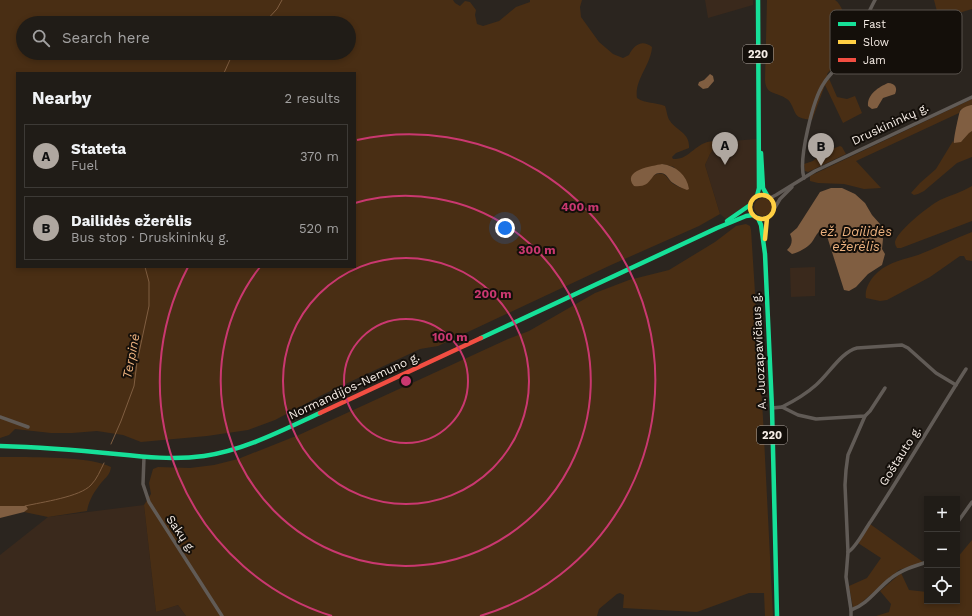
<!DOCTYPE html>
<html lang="en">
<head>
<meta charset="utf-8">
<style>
  body { margin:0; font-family:"Work Sans",sans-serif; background:#282520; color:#f1f3f6 }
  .controls { position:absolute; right:12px; bottom:12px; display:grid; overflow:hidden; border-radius:0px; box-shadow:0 2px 6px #0003 }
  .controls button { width:36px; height:36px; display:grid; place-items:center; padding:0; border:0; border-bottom:1px solid #3d3a36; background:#201c17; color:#f1f3f6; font:20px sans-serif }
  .you { position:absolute; left:505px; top:228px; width:14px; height:14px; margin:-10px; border:3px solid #fff; border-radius:50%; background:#1a73e8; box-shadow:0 0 0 6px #1a73e833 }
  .badge { display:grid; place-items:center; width:26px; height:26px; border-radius:50%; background:#afa7a0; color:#111; font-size:13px; font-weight:700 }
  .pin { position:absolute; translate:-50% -33px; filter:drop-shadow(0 1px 2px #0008) }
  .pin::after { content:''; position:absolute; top:21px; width:14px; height:12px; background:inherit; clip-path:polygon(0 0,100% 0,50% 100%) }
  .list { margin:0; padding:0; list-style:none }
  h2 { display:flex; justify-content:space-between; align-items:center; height:52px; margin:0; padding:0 16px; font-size:17px }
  h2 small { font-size:13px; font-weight:400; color:#a2a1a1 }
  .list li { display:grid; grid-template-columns:26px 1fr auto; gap:12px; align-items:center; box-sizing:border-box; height:64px; margin:0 8px 8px; padding:0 8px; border:1px solid #3d3a36; border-radius:0px }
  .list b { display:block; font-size:15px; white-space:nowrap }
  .list p { margin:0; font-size:13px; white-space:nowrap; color:#a2a1a1 }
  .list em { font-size:13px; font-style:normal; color:#a2a1a1 }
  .icon { flex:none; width:22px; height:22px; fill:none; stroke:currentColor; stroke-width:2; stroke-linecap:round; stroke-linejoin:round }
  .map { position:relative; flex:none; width:972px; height:616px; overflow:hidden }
  .search { position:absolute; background:#201c17; box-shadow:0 2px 6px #0003; left:16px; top:16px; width:340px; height:44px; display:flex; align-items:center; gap:10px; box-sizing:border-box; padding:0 14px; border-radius:22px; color:#a2a1a1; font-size:15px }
  .panel { position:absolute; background:#201c17; box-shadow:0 2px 6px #0003; left:16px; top:72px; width:340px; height:196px; border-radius:0px }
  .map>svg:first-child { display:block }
  .built { fill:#3a291c }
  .green { fill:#492e14; fill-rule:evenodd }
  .water { fill:#805e41 }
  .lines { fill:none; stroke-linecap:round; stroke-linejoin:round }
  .stream { stroke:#805e41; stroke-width:1 }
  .street { stroke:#615b56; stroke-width:3.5 }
  .fast { stroke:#16e098; stroke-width:4.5 }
  .slow { stroke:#ffcf43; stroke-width:4.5 }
  .jam { stroke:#f24e42; stroke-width:4.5 }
  .ring { fill:none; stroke:#ca3870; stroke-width:2 }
  .labels { text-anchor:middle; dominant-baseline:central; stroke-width:4; stroke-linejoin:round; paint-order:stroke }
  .shield { fill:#140f0a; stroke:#b2aaa4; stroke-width:1 }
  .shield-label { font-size:11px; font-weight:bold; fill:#f6ede6 }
  .street-label { font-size:12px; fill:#f6ede6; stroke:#140f0a }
  .water-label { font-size:13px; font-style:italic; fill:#edb27f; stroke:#140f0a }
  .key { fill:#140f0a; stroke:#58524c; stroke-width:1 }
  .key-label { font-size:11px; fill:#f6ede6 }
  .centre { fill:#ca3870; stroke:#140f0a; stroke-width:2 }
  .ring-label { font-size:12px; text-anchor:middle; font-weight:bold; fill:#ca3870; stroke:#140f0a; stroke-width:4; stroke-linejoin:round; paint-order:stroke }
</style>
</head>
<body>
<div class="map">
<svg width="972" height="616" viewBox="0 0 972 616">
  <rect width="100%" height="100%" fill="#2b251f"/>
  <g class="built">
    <polygon points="705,0 753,0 753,5 708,18"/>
    <polygon points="757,139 758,187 756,194 748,204 726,219 720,214 705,165 710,154 719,142"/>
    <polygon points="815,267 815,296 791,297 790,268"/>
    <polygon points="144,505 156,612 178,605 186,616 0,616 0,555 48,517"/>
  </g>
  <g class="green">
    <path d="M0 0H453L455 3 460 6 465 1 470 2 476 10 475 15 477 24 483 26 499 21 516 7 530 2V0H582L580 7 581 17 599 42 613 54 623 58 629 55C634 45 642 39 652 47 651 65 634 80 637 98 646 104 655 102 665 106 667 111 667 117 670 121 678 132 690 133 689 148L676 153 672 157 673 159C691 161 697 137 719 142L710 154 705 165 720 214 699 226 611 265 438 346 420 349 322 395 275 420 248 430 207 436 141 442 123 435 97 431 72 433H51L15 429 9 435 0 438ZM23 23H349V53H23ZM17 73H355V267H17ZM662 164 674 167 681 188C678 186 674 185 672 183 665 176 664 170 653 176Z"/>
    <path d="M767 0H835C849 10 847 42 841 57 838 63 831 69 827 74L837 97 847 99 855 96 862 113 843 123 825 85 812 120C808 119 803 119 799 117 794 115 793 103 787 99 776 91 766 96 765 80Z"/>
    <polygon points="934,0 972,0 972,9 939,19"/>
    <polygon points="972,99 972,105 960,110 959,113 856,161 881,188 864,189 844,184 818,183 810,181 810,176"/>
    <polygon points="972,131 972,157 957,163 924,191 918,194 914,195 911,193 920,183 936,169 953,141 954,143 963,140 969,132"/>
    <polygon points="840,146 842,147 846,154 808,172 805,171 804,164 813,161 821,153"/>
    <path d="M972 186V221L901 248H897C896 246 895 245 895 242 897 231 930 205 940 200 951 195 962 192 972 186Z"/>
    <circle cx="763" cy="207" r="9"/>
    <polygon points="746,224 750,226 751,230 763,418 773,616 765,616 764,593 749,593 697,612 623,608 624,595 620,593 617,594 599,609 597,616 186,616 178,605 156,612 144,505 151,494 149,483 153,469 158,467 190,468 214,465 238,459 301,434 508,339 529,331 595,293 629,280 669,270 715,242 736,226"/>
    <path d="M972 232V261L966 260 964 256H960L930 277 887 300 880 301 866 298C864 289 871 278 878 272 889 262 905 259 918 255 936 248 954 239 972 232Z"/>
    <path d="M0 457C25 457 92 456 111 467 110 475 106 477 101 483 94 492 89 500 87 511L48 517 24 512 28 509 0 506Z"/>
    <polygon points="870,524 923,562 899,570 861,603 853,608 849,586 867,578 881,558 858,543"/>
    <polygon points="972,540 972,616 876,616 889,612 891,604 880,591 901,573 909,590 927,592 927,601 957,601 957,558"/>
  </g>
  <g class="water">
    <polygon points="710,74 713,76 714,81 708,88 703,89 698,85 699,82 704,80"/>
    <path d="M888 83C895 83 898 88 895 94L883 98 877 108 872 109 868 106C867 94 879 87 888 83Z"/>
    <path d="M971 105H972V131L969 133 961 142 954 143C953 141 959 113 960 111 962 108 967 106 971 105Z"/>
    <path d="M662 164C676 166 687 175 689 189L687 190C682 188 677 186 673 183 668 180 668 174 661 173 649 172 654 188 634 186 621 170 653 166 662 164Z"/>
    <path d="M831 188H842L855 194 865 203 872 215 880 224 883 239 882 249 885 254 882 265 868 274 856 287 849 291 844 290 826 233 820 231C816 234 815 238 812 242 807 248 799 252 792 254L787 250C792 245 793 240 790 234L797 228 820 192Z"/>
    <polygon points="0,506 26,506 28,509 24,512 0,518"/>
  </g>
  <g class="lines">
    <g class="stream">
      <polyline points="264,23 277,9 282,0"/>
      <polyline points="224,73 233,53"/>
      <polyline points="111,444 121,421 134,386 137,362 149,306 149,282 145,267"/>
      <path d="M25 506C42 502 80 497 91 485 97 479 100 471 104 463"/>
    </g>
    <g class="street">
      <path d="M804 178C798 160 813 99 824 83 831 72 842 64 849 52 859 35 866 17 875 0"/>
      <polyline points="770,198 776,195 815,171 972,97"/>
      <polyline points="774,209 780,199 792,187"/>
      <path d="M782 407C794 401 806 394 816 385 829 374 841 352 857 348L902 345 908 348 936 373 956 385"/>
      <polyline points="772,408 782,407 798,415 816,419 865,416 870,411 885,388"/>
      <polyline points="0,417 28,427"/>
      <polyline points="144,457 143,484 149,502 222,616"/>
      <polyline points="957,523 972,502"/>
      <path d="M848 552C856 548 865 529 871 521 904 471 934 419 966 369"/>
      <path d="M851 610C867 605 877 589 890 579 901 570 914 566 927 562"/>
      <polyline points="851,616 851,610 846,577 848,552 845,485 846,470 848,455 865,416"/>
    </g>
    <g class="fast">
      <polyline points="761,153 763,188 767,195"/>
      <polyline points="757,196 759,188 758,0"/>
      <polyline points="758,218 761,225 765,254 772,408 777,616"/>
      <polyline points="727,221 750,205"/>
      <polyline points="481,338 717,228 746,216 753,215"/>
      <path d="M0 446C39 447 77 450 116 454 145 457 174 460 204 456 245 450 283 430 320 413"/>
    </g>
    <g class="slow">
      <circle cx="762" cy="207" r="12"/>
      <polyline points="765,239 767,218"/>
    </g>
    <polyline class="jam" points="320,413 481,338"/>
  </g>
  <g class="ring">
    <circle cx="406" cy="381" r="62"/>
    <circle cx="406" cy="381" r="123"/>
    <path d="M355 203A185 185 0 1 1 260 267"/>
    <path d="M332 616A246 246 0 0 1 188 267M357 140A246 246 0 0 1 480 616"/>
  </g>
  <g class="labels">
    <g class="shield">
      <rect x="743" y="45" width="30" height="18" rx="3"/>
      <rect x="757" y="426" width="30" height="18" rx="3"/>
    </g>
    <g class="shield-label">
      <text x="758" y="54">220</text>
      <text x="772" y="435">220</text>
    </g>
    <g class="street-label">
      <text transform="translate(890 124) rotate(-25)">Druskininkų g.</text>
      <text transform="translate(759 351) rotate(-93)">A. Juozapavičiaus g.</text>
      <text transform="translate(354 386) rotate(-25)">Normandijos-Nemuno g.</text>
      <text transform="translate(900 456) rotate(-58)">Goštauto g.</text>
      <text transform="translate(181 534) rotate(56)">Sakų g.</text>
    </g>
    <g class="water-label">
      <text x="856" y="231">ež. Dailidės<tspan x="856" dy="15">ežerėlis</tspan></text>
      <text transform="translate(131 356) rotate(-79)">Terpinė</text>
    </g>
  </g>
  <rect x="830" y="10" width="132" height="64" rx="6" class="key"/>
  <rect x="838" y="22" width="18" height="4" fill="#16e098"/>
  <rect x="838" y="40" width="18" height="4" fill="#ffcf43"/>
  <rect x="838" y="58" width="18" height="4" fill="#f24e42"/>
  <g class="key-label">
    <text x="863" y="28">Fast</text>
    <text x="863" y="46">Slow</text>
    <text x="863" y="64">Jam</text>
  </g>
  <circle cx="406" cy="381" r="6" class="centre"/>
  <g class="ring-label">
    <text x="580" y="211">400 m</text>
    <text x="537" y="254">300 m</text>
    <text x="493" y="298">200 m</text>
    <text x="450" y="341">100 m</text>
  </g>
</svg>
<div class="controls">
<button>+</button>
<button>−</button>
<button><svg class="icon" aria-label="locate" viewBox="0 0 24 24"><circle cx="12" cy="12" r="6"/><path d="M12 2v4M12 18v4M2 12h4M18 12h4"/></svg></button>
</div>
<div class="you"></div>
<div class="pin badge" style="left:725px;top:165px">A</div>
<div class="pin badge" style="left:821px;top:166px">B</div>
<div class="search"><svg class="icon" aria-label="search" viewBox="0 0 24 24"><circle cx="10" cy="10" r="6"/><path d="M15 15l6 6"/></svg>Search here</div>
<section class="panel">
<h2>Nearby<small>2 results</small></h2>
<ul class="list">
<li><span class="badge">A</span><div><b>Stateta</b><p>Fuel</p></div><em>370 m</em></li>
<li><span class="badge">B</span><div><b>Dailidės ežerėlis</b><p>Bus stop · Druskininkų g.</p></div><em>520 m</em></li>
</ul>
</section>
</div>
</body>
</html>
